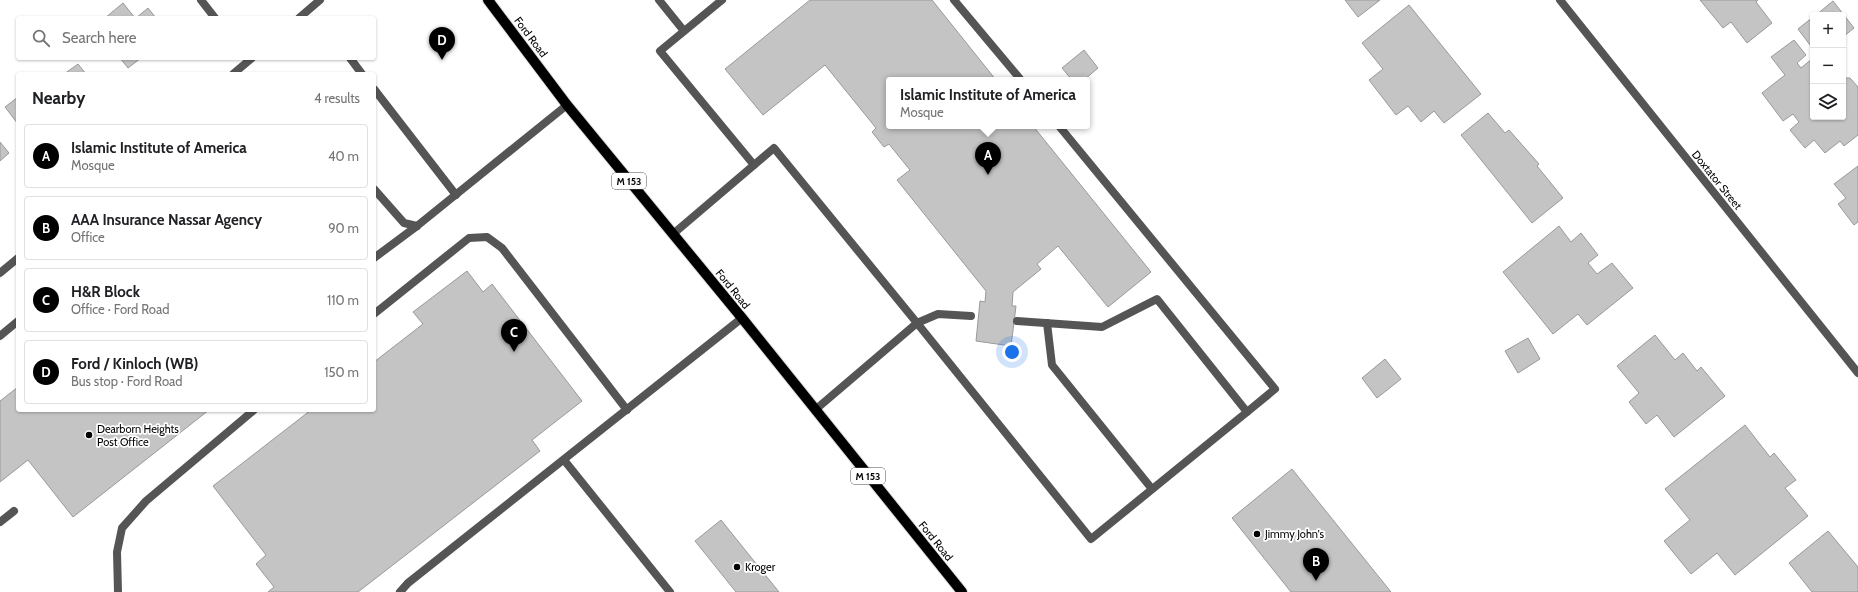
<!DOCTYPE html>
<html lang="en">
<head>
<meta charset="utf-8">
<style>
  body { margin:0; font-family:Cabin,sans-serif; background:#f6f6f6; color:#202124 }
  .controls { position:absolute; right:12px; top:12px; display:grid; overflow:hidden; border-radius:4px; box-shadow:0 1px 3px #0004 }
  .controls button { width:36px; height:36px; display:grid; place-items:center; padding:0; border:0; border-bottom:1px solid #e0e0e0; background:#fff; color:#202124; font:20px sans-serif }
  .you { position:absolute; left:1012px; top:352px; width:14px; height:14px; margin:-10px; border:3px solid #fff; border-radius:50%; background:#1a73e8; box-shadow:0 0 0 6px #1a73e833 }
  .badge { display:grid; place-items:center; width:26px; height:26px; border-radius:50%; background:#000; color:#fff; font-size:13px; font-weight:700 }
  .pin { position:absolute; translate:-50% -33px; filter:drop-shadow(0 1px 2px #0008) }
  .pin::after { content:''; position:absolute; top:21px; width:14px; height:12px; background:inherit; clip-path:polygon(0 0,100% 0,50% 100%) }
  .popup { position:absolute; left:886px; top:77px; width:204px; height:52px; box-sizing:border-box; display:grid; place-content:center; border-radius:4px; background:#fff; filter:drop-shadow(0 1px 3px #0005); font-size:13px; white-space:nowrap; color:#757577 }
  .popup b { font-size:15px; color:#202124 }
  .popup::after { content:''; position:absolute; left:50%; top:100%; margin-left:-8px; border:8px solid transparent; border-top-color:#fff }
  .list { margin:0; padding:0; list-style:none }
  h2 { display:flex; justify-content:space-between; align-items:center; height:52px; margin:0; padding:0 16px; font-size:17px }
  h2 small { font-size:13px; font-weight:400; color:#757577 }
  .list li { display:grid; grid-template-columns:26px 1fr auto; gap:12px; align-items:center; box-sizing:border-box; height:64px; margin:0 8px 8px; padding:0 8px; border:1px solid #e0e0e0; border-radius:4px }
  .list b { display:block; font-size:15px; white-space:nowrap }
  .list p { margin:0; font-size:13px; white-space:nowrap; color:#757577 }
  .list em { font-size:13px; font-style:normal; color:#757577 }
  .icon { flex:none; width:22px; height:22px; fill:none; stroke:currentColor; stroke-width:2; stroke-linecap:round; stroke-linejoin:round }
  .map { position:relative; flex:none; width:1858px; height:592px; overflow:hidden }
  .search { position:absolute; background:#fff; box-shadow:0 1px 3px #0004; left:16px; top:16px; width:360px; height:44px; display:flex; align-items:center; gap:10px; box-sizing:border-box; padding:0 14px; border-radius:4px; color:#757577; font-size:15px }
  .panel { position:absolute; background:#fff; box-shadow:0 1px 3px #0004; left:16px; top:72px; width:360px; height:340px; border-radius:4px }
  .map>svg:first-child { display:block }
  .building { fill:#c4c4c4; stroke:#999 }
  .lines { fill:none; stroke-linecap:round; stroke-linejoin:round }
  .primary-casing { stroke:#dbdbdb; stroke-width:12 }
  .service { stroke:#555; stroke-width:8 }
  .minor { stroke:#555; stroke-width:8 }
  .primary { stroke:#000; stroke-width:10 }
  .poi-dot { fill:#000; stroke:#fff; stroke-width:1.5 }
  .labels { text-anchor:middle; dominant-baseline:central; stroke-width:3.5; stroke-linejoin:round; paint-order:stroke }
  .shield { fill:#fff; stroke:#4c4c4c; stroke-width:1 }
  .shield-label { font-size:10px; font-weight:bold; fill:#000 }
  .street-label { font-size:11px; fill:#000; stroke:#fff }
  .poi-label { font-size:11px; fill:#000; stroke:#fff; text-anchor:start }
</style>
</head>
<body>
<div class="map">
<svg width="1858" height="592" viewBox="0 0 1858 592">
  <rect width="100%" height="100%" fill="#fff"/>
  <g class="building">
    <polygon points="810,0 932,0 996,80 889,80 889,126 1033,126 1151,272 1108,307 1058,246 1037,264 1041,269 1013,292 1012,306 1016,306 1011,346 976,341 980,301 985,302 986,291 897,180 910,170 889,144 884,147 872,132 876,128 825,65 763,115 725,69"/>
    <polygon points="1345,0 1380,0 1358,17"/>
    <polygon points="1700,0 1758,0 1756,2 1772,23 1747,43 1731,22 1723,28"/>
    <polygon points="1833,1 1854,28 1843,37 1843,15 1816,15"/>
    <polygon points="123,3 135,18 105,18"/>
    <polygon points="1409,5 1481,94 1444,123 1434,111 1421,122 1408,106 1396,115 1369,80 1383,69 1362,43"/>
    <polygon points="148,8 156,18 136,18"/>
    <polygon points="1813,17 1813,49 1798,29"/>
    <polygon points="1794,40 1806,55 1797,63 1801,68 1813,58 1813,117 1843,117 1843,78 1850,78 1858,87 1858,135 1844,146 1840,141 1825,153 1814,140 1805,148 1790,130 1799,122 1793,114 1783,121 1762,93 1785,75 1771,57"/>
    <polygon points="1084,50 1098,68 1084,80 1072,80 1062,68"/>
    <polygon points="120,58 141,58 128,68"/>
    <polygon points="78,64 86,74 64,74"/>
    <polygon points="18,97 18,124 5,107"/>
    <polygon points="1488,113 1505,133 1509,130 1539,164 1537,166 1563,198 1532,223 1461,135"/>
    <polygon points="0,142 9,153 0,161"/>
    <polygon points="1858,166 1858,222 1854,225 1838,204 1846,198 1834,184"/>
    <polygon points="1559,226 1571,242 1581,233 1598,255 1588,263 1597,274 1612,263 1633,288 1587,325 1578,314 1553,334 1503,272"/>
    <polygon points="467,271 483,292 492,284 582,401 532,440 540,451 358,592 268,592 274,587 256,564 266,555 213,486 311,410 374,410 374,362 423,324 413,312"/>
    <polygon points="1655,335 1675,360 1683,353 1697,371 1701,367 1725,396 1674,437 1657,415 1646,424 1629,402 1639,393 1617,366"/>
    <polygon points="1528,338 1540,359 1518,373 1505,351"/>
    <polygon points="1385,359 1401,379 1377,398 1362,378"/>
    <polygon points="18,387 18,410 209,410 73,517 28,460 0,482 0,401"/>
    <polygon points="1745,425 1770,457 1774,453 1796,480 1785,488 1808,516 1735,575 1717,553 1691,574 1664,541 1690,520 1665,489"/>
    <polygon points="1292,469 1391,592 1291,592 1232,518"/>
    <polygon points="721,520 779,592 736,592 695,541"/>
    <polygon points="1828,531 1858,567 1858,592 1812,592 1789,563"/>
  </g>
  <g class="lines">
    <g class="primary-casing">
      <polyline id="primary" points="488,0 567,105 742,318 962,592"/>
    </g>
    <g class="service">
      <polyline points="201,0 215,18"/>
      <polyline points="659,0 684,31"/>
      <polyline points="722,0 660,51 754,165"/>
      <polyline points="954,0 1021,80"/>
      <polyline points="350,58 362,74"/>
      <polyline points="374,89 456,195"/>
      <polyline points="1059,126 1275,389 1247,412"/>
      <polyline points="374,189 404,223 417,226"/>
      <polyline points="673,234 774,148 917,323 938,314 971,316"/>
      <polyline points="374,258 417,226 567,105"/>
      <polyline points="374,314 469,238 487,237 502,248 627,410"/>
      <polyline points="1047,323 1052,365 1152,489"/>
      <polyline points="0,336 18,321"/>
      <polyline points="815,410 917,323 1091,539 1247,412 1157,299 1102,327 1017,321"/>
      <polyline points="564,460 670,592"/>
      <polyline points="0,522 14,511"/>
      <polyline points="118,592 117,552 122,528 146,501 254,410"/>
      <polyline points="400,592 408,583 742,318"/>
    </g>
    <g class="minor">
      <polyline points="1560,0 1858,373"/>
      <polyline points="299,18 320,0"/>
      <polyline points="233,74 252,58"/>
      <polyline points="0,273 18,258"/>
    </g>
    <use href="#primary" class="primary"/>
  </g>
  <g class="poi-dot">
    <circle cx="89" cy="435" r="4"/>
    <circle cx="1257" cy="534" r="4"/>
    <circle cx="737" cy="567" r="4"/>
  </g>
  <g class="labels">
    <g class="shield">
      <rect x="612" y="173" width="34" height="16" rx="3"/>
      <rect x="851" y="468" width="34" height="16" rx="3"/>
    </g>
    <g class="shield-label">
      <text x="629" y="181">M 153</text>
      <text x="868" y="476">M 153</text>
    </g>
    <g class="street-label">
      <text transform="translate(531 37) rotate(53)">Ford Road</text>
      <text transform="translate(1717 180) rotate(51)">Doxtator Street</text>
      <text transform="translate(733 289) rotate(51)">Ford Road</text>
      <text transform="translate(936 541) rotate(51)">Ford Road</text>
    </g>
    <g class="poi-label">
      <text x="97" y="429">Dearborn Heights<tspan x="97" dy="13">Post Office</tspan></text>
      <text x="1265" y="534">Jimmy John's</text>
      <text x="745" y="567">Kroger</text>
    </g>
  </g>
</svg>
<div class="controls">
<button>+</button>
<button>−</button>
<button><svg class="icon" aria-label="layers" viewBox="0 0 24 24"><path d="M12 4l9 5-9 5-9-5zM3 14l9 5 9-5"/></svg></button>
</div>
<div class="you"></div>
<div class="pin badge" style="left:988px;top:175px">A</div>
<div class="popup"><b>Islamic Institute of America</b>Mosque</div>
<div class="pin badge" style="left:1316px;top:581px">B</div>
<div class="pin badge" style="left:514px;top:352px">C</div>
<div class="pin badge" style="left:442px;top:60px">D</div>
<div class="search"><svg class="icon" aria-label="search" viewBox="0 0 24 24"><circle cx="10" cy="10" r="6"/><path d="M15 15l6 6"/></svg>Search here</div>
<section class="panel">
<h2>Nearby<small>4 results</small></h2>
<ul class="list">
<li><span class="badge">A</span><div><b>Islamic Institute of America</b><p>Mosque</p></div><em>40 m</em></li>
<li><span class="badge">B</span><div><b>AAA Insurance Nassar Agency</b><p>Office</p></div><em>90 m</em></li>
<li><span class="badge">C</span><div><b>H&amp;R Block</b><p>Office · Ford Road</p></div><em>110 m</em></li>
<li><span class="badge">D</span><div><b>Ford / Kinloch (WB)</b><p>Bus stop · Ford Road</p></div><em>150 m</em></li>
</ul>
</section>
</div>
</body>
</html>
